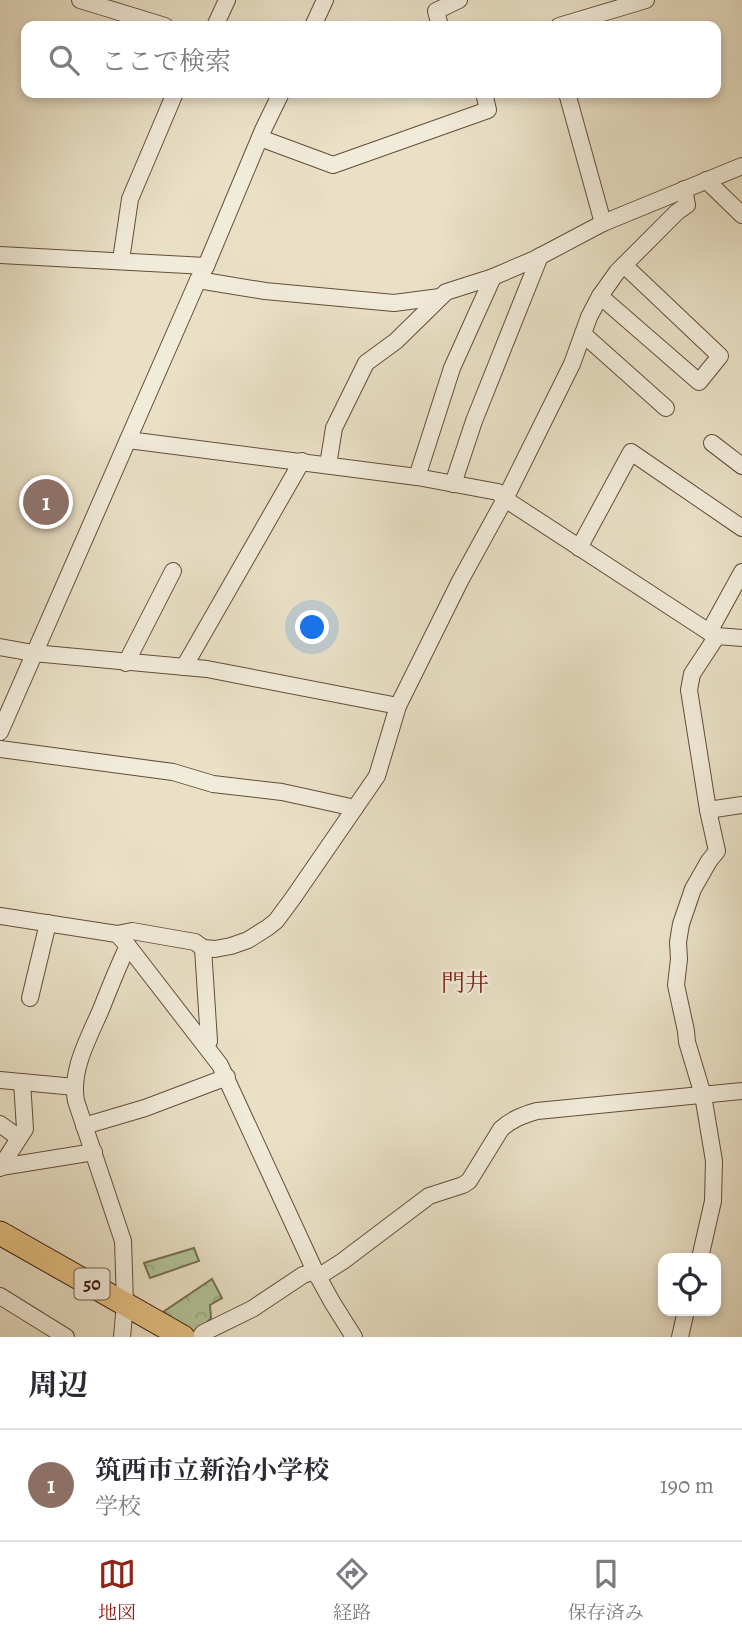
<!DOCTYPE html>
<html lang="ja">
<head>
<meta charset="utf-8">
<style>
  body { margin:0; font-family:Alegreya,"Noto Serif JP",serif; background:#f7f7f7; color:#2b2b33 }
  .controls { position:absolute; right:21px; bottom:21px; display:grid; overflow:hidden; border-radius:14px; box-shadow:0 4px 10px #0003 }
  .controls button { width:63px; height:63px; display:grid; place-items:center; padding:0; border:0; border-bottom:2px solid #e1e1e2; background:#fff; color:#2b2b33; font:35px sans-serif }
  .you { position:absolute; left:313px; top:628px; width:24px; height:24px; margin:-18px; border:5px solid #fff; border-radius:50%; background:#1a73e8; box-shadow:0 0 0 10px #1a73e833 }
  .badge { display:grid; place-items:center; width:46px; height:46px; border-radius:50%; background:#8f2418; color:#fff; font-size:23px; font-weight:700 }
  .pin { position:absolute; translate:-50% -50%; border:4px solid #fff; box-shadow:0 2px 7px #0006 }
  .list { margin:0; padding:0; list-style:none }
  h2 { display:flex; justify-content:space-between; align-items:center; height:91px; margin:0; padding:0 28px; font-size:30px }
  h2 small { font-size:23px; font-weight:400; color:#7c7c81 }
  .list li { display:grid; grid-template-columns:46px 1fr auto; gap:21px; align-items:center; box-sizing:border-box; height:112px; padding:0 28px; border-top:2px solid #e1e1e2 }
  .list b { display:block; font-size:26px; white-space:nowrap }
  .list p { margin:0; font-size:23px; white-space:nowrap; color:#7c7c81 }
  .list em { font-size:23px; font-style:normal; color:#7c7c81 }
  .icon { flex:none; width:38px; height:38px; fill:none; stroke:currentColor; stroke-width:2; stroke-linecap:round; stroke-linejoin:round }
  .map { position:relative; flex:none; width:742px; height:1337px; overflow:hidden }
  .search { position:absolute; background:#fff; box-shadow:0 4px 10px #0003; left:21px; right:21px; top:21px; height:77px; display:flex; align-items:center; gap:18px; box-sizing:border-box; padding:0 24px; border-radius:14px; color:#7c7c81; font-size:26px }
  .sheet { height:203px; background:#fff }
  nav { display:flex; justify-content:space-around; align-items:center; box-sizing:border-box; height:98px; border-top:2px solid #e1e1e2; background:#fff; font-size:19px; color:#7c7c81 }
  nav a { display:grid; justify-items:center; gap:4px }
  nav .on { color:#8f2418 }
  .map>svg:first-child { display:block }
  .forest { fill:url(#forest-crowns); stroke:#767050; stroke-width:2 }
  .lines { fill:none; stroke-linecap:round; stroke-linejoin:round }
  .minor-casing { stroke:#654d38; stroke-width:18 }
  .highway-casing { stroke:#391c09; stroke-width:25 }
  .minor { stroke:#f1ebda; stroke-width:16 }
  .highway { stroke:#e4c083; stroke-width:23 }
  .labels { text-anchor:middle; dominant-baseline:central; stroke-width:5; stroke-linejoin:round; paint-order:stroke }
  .shield { fill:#f1ebda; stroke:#705a48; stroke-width:2 }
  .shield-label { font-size:19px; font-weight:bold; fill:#391c09 }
  .quarter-label { font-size:24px; fill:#7a1f14; stroke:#f1ebda }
</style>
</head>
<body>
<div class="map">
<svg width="742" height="1337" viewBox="0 0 742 1337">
  <defs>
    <pattern id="forest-crowns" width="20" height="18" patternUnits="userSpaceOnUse" patternTransform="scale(1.75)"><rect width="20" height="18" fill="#b2c398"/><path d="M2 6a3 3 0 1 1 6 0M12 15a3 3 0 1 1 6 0" fill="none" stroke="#9aa782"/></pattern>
  </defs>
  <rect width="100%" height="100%" fill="#e9e0c6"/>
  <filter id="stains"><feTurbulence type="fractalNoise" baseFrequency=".00286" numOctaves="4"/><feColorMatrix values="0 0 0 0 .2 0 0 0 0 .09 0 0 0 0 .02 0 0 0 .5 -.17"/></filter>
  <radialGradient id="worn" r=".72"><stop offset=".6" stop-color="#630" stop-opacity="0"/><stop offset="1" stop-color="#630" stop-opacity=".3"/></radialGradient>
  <g class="forest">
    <polygon points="194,1248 199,1261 150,1278 144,1263"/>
    <polygon points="212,1279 222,1298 210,1305 211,1318 196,1335 163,1312"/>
  </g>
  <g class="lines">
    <g class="minor-casing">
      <g id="minor">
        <polyline points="80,0 165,26"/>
        <polyline points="215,26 227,0"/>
        <polyline points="313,26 325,0"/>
        <polyline points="440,26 436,11 459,0"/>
        <polyline points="559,26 646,0"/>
        <polyline points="567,93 603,223"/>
        <polyline points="260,138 333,165 488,110 484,93"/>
        <polyline points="706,180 742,215"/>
        <polyline points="0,255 206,266"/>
        <polyline points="121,260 130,199 175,93"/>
        <polyline points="198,280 265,291 394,303 440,297"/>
        <polyline points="600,296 699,382 720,356 624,265"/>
        <polyline points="583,334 666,408"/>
        <polyline points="128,440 417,477 498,492 505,499 709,632 717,636 742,638"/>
        <polyline points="712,443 742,466"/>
        <polyline points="328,465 334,428 366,363 396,341 446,292 493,277 535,259 603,223 742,166"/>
        <polyline points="417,477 452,368 493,277"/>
        <polyline points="453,484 474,421 540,256"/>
        <polyline points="579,548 631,452 742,528"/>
        <polyline points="709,632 742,572"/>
        <polyline points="0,647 33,653 207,669 398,706"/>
        <polyline points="126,663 173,571"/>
        <polyline points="184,667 302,461"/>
        <polyline points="0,732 198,280 206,266 263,130 281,93"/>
        <polyline points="0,749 173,772 213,784 282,792 355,808"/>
        <polyline points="708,810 742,805"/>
        <polyline points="0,916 117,934 128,946 220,1065 315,1271 332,1302 354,1337"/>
        <polyline points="117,934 132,931 195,942 203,948 215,949 231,946 248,940 267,928 276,921 293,898 377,776 398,706 460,581 505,499 572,364 589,317 600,296 617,272 677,212 687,205 684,189"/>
        <polyline points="203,948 209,1041 205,1043"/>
        <polyline points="30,998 48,923"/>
        <polyline points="0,1080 75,1087"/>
        <polyline points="0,1124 19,1138"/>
        <polyline points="84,1126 145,1108 227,1077"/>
        <polyline points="1,1167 94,1152"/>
        <polyline points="0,1168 25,1129 22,1082"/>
        <polyline points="700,1258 713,1201 714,1161 703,1095 687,1042 686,1031 676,985 679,959 678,942 681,924 693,889 709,861 717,851 708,810 689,690 692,674 717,636"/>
        <path d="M318 1277 343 1261 429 1196 463 1185 469 1181 501 1129C512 1119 523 1115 537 1111L742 1091"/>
        <polyline points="0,1296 66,1337"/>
        <path d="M122 1337 125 1303 123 1241 76 1101C70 1069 90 1036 102 1007 110 987 118 966 128 946"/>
        <polyline points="200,1337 203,1333 252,1309 303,1275 315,1271"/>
        <polyline points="680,1337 686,1311"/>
      </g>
    </g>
    <g class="highway-casing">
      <polyline id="highway" points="0,1233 183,1337"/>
    </g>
    <use href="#minor" class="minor"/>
    <use href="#highway" class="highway"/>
  </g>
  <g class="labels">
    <rect class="shield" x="74.5" y="1268.5" width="35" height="31" rx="5"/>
    <g class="shield-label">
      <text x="92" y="1284">50</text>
    </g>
    <g class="quarter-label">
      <text x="465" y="983">門井</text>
    </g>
  </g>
  <rect width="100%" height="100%" filter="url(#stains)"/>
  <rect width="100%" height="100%" fill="url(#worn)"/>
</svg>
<div class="controls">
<button><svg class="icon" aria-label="locate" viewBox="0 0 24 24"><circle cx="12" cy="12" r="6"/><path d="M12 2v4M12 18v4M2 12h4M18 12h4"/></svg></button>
</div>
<div class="you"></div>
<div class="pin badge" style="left:46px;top:502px;background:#8d6e63">1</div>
<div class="search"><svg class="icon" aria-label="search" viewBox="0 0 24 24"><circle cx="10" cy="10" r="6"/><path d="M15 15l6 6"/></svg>ここで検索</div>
</div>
<section class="sheet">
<h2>周辺<small></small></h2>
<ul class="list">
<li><span class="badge" style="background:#8d6e63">1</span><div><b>筑西市立新治小学校</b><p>学校</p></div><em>190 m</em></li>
</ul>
</section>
<nav>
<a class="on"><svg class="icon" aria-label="map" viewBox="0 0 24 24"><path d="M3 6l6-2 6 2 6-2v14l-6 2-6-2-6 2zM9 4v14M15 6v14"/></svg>地図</a>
<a><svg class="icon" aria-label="directions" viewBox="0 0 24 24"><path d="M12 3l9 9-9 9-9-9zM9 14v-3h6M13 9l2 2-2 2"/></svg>経路</a>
<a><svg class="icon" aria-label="saved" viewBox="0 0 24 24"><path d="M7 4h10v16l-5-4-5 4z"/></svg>保存済み</a>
</nav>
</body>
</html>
